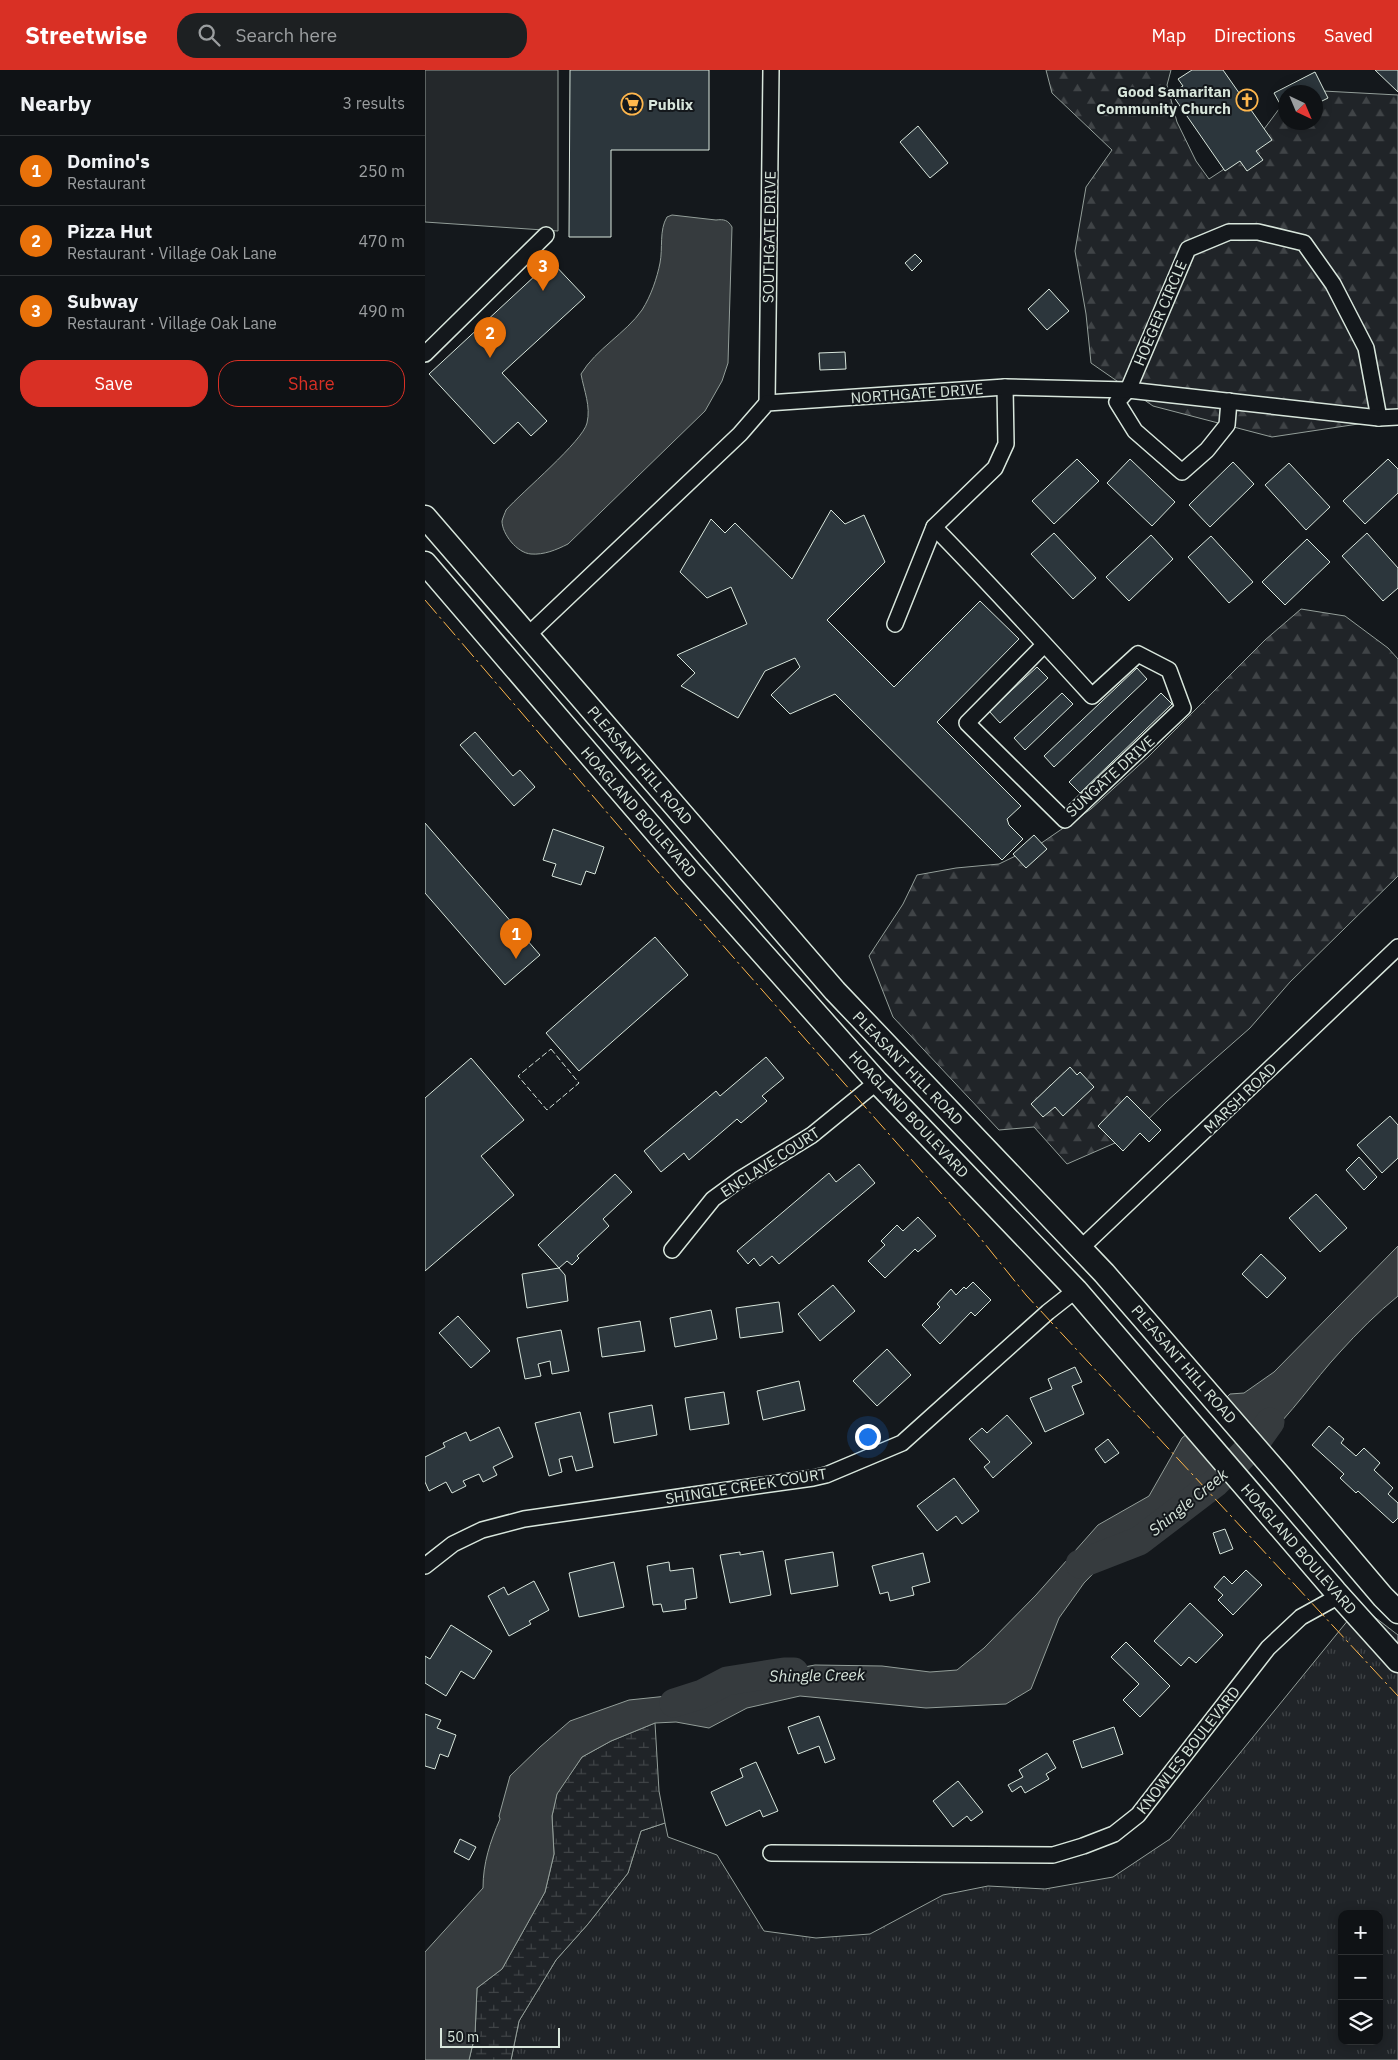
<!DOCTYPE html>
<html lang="en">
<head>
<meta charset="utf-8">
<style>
  body { margin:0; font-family:"IBM Plex Sans",sans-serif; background:#1d2022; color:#f1f3f6 }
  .controls { position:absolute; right:15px; bottom:15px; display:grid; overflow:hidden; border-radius:10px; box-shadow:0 2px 12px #0003 }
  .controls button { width:45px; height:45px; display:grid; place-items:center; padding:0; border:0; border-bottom:1px solid #2f3234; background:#0f1215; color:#f1f3f6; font:25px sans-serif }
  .compass { position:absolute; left:853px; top:15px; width:45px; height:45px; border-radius:50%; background:#0f1215; box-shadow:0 2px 12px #0003; rotate:136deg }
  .scale { position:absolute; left:15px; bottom:12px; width:120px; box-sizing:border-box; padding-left:5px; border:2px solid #d8e6dc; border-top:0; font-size:14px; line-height:18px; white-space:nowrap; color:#d8e6dc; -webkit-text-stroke:4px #14181c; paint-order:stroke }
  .you { position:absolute; left:442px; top:1366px; width:18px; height:18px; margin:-12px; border:4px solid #fff; border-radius:50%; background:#1a73e8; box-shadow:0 0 0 8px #1a73e833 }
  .badge { display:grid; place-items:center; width:32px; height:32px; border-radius:50%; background:#d93025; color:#fff; font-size:16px; font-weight:700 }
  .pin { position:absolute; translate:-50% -41px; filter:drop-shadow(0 1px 2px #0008) }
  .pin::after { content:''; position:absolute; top:26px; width:18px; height:15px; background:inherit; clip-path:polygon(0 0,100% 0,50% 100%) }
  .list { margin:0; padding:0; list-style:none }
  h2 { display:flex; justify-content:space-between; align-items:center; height:65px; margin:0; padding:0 20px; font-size:21px }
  h2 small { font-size:16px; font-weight:400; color:#9b9ea0 }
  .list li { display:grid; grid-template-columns:32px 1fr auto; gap:15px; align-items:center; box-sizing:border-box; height:70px; padding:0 20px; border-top:1px solid #2f3234 }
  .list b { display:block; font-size:19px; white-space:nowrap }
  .list p { margin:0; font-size:16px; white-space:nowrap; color:#9b9ea0 }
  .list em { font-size:16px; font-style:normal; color:#9b9ea0 }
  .actions { display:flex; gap:10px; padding:15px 20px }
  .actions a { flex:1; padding:11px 0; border:1px solid #d93025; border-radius:20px; text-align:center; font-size:18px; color:#d93025 }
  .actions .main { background:#d93025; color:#fff }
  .icon { flex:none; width:28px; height:28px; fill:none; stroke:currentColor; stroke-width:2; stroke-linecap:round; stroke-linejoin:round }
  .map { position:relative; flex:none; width:973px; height:1990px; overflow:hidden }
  header { display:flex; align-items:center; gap:30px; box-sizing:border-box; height:70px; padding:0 25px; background:#d93025; color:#fff }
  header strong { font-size:24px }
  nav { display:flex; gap:28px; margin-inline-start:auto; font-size:18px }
  .search { width:350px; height:45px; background:#1d2022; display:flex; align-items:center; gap:12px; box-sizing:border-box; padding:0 18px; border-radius:20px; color:#9b9ea0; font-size:19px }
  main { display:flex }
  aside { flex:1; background:#0f1215 }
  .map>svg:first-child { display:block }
  .grass { fill:url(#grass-tufts); stroke:#939e99; fill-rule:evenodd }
  .forest { fill:url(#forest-firs); stroke:#939e99 }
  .wetland { fill:url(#wetland-marsh); stroke:#939e99 }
  .parking { fill:#24282b; stroke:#939e99 }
  .water { fill:#363b3e; stroke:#939e99 }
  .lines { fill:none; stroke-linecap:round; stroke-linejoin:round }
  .river { stroke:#363b3e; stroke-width:29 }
  .building { fill:#2c363c; stroke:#d8e6dc }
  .minor-casing { stroke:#d8e6dc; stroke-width:18 }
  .primary-casing { stroke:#d8e6dc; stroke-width:25 }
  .minor { stroke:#14181c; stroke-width:15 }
  .primary { stroke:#14181c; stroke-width:22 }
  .fence { stroke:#d8e6dc; stroke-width:1; stroke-dasharray:6 2.5; stroke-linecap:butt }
  .power { stroke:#ffb74d; stroke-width:1; stroke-dasharray:18 4 2.5 4; stroke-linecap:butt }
  .labels { text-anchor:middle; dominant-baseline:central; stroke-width:4; stroke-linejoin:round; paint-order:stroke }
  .poi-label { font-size:15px; font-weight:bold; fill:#d8e6dc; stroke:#14181c; text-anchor:end }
  .street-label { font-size:15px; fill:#d8e6dc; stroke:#14181c }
  .water-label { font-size:16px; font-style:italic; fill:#d8e6dc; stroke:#14181c }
</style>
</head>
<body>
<header>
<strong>Streetwise</strong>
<div class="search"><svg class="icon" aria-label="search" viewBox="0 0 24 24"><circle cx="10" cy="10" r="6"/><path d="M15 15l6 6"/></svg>Search here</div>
<nav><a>Map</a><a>Directions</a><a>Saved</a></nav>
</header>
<main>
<aside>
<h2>Nearby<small>3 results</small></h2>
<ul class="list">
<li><span class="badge" style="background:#e8710a">1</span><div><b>Domino's</b><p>Restaurant</p></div><em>250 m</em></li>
<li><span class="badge" style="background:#e8710a">2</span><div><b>Pizza Hut</b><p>Restaurant · Village Oak Lane</p></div><em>470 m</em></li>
<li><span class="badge" style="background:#e8710a">3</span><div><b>Subway</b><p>Restaurant · Village Oak Lane</p></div><em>490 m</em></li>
</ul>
<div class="actions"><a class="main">Save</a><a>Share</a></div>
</aside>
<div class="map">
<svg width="973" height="1990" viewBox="0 0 973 1990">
  <defs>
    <pattern id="grass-tufts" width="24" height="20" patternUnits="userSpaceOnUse" patternTransform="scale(1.25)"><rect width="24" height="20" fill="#202428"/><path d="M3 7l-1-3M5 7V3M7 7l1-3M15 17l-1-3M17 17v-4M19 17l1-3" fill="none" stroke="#404447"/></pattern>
    <pattern id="forest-firs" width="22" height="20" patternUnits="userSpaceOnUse" patternTransform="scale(1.25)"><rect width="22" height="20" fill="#202428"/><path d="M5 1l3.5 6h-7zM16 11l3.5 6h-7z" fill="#404447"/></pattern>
    <pattern id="wetland-marsh" width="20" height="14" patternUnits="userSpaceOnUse" patternTransform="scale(1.25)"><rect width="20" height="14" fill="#202428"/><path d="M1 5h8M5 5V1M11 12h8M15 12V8" fill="none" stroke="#404447"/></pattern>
  </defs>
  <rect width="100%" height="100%" fill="#14181c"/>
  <g class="grass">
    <polygon points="943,1542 973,1565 973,1579"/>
    <path d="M924 1549 973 1602V1990H86L94 1951 131 1890 163 1854 203 1803 216 1761 240 1753 243 1767 292 1785 339 1861 391 1868 445 1864 518 1825 563 1816 620 1819 688 1807 745 1769ZM917 1844H954V1971H917Z"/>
  </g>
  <g class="forest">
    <polygon points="621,0 746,0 742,15 752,52 771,91 784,109 819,86 860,31 861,52 891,52 891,23 898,21 973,25 973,348 847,367 728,336 666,293 661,244 650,181 661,117 687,80 627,23"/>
    <polygon points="876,539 920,546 963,578 973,589 973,806 865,912 825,958 742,1031 706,1066 642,1094 609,1057 574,1060 468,947 444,886 478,834 492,805 531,798 574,794 615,774 666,739 723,687 840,570"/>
  </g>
  <polygon class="wetland" points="230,1653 234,1721 240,1753 216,1761 203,1803 163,1854 131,1890 94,1951 86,1990 44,1990 50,1965 52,1918 77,1899 120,1822 129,1784 127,1746 132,1723 157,1687 186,1671"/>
  <polygon class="parking" points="0,0 133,0 133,161 0,152"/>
  <g class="water">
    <path d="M247 145 291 150C299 149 303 150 307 157L303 293 297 311 280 341 143 474C131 480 119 485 106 484 92 483 77 464 77 451 78 447 80 443 81 440 97 422 158 371 162 353 166 336 159 321 156 304 171 279 201 263 217 240 226 226 232 208 235 193 238 178 234 160 242 147Z"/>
    <path d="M973 1176V1226C952 1243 933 1262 915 1282 888 1311 867 1344 837 1371L800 1329 805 1324 819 1323 849 1302Z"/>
    <path d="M763 1363 798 1404 742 1438 690 1481 659 1513 634 1548 606 1619 581 1634 501 1638 375 1626 322 1638 284 1658 251 1652 230 1653 186 1671 157 1687 132 1724 127 1746 129 1784 120 1822 77 1899 52 1918 50 1965 44 1990H0V1882L58 1818C58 1793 65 1772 75 1749L74 1746 85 1706 115 1677 145 1651 204 1630 281 1622 336 1605 390 1595 457 1596 505 1602 532 1600 559 1578 611 1525 673 1455 724 1426 757 1368Z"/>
  </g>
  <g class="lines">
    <g class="river">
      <polyline points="655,1494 714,1471 790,1413 830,1373 845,1352"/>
      <polyline points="249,1633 277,1624 302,1611 359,1602 369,1602"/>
    </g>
  </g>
  <g class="building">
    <polygon points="145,0 284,0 284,80 186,80 186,167 144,167"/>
    <polygon points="767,0 798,0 847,70 831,81 838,90 822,101 815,91 800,101 746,23 758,16 753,9"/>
    <polygon points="950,0 973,0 973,22"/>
    <polygon points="890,2 903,28 891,34 891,22 861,22 861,45 849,23"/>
    <polygon points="493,56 523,93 505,108 475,72"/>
    <polygon points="490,184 497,191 487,201 480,193"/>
    <polygon points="126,191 160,227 77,303 122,351 106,366 93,352 69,374 4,304"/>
    <polygon points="624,219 644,241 622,260 603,239"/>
    <polygon points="420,282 421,299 395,300 394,283"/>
    <polygon points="652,389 674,411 629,454 607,431"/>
    <polygon points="705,389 750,432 727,456 682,413"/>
    <polygon points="963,389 973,399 973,423 940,454 918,431"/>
    <polygon points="808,392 829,414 785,457 764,435"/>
    <polygon points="864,393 905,437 881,460 840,415"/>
    <polygon points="406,440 420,454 439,445 460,492 402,550 469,617 555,531 594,569 512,652 596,736 582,749 584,755 598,769 577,790 410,624 365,644 346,625 375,597 370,588 340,601 313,648 256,616 270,603 252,585 322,554 306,517 282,528 255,502 286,449 300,463 310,453 367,509"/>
    <polygon points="629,463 671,508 648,529 606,484"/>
    <polygon points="942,463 973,498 973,518 958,531 917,486"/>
    <polygon points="726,465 748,489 704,531 681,507"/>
    <polygon points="786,466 828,512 804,533 763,487"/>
    <polygon points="882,469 905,492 860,535 837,512"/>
    <polygon points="612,597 623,608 575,653 564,641"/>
    <polygon points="712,598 722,609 629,697 619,686"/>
    <polygon points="637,623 648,634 600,680 589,668"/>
    <polygon points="736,623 747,634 655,723 644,712"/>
    <polygon points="50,662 88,706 95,700 110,717 89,736 35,675"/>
    <polygon points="0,753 115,885 80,915 0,823"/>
    <polygon points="128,759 179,777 170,804 161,801 156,815 127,806 131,794 118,790"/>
    <polygon points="609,765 622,779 601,798 588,784"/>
    <polygon points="230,867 263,905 154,1001 121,963"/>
    <polygon points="341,987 359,1008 337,1026 342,1031 316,1053 312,1049 264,1090 259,1083 236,1102 219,1081 291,1021 295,1026"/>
    <polygon points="46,988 99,1050 56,1086 89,1125 0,1201 0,1028"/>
    <polygon points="645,997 652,1005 655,1002 669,1017 638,1046 630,1037 618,1047 606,1034"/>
    <polygon points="702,1026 736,1060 724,1072 715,1063 698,1081 673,1056"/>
    <polygon points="965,1046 973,1055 973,1088 957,1103 932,1075"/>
    <polygon points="934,1087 952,1107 939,1120 921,1100"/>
    <polygon points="434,1094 450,1113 354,1194 347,1186 335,1196 329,1188 323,1194 312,1181 404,1103 411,1112"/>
    <polygon points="190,1104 207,1122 178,1149 184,1156 152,1186 154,1188 147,1195 142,1191 134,1198 113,1175"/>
    <polygon points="891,1124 922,1158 895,1182 864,1148"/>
    <polygon points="493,1147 511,1166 493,1182 490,1179 460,1208 443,1191 460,1175 456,1171 472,1155 478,1161"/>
    <polygon points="836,1184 861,1208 842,1228 817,1204"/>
    <polygon points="134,1198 140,1205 143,1231 102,1238 97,1204"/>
    <polygon points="548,1212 566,1230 550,1246 546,1242 515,1274 497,1255 515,1237 512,1234 526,1219 531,1225 539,1217 541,1219"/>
    <polygon points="408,1215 430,1241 395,1271 373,1244"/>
    <polygon points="354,1232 358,1262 315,1268 311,1238"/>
    <polygon points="286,1240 292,1269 250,1277 245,1248"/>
    <polygon points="33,1246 65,1281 46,1298 14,1263"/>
    <polygon points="215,1251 220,1281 177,1287 173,1258"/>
    <polygon points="136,1260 144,1301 127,1304 125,1291 113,1294 116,1306 100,1309 92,1268"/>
    <polygon points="462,1279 486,1305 452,1336 428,1311"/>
    <polygon points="650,1297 657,1312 647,1316 659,1344 620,1362 605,1328 627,1319 623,1309"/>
    <polygon points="374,1311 380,1340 338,1350 332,1321"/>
    <polygon points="299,1322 304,1354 265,1360 260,1328"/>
    <polygon points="227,1335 232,1365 189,1373 184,1343"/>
    <polygon points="155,1342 168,1397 151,1401 147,1386 134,1389 137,1402 124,1406 110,1353"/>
    <polygon points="582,1345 607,1373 568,1408 559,1397 565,1392 544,1369 557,1358 562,1363"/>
    <polygon points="904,1356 919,1369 916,1373 931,1386 939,1378 955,1393 949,1400 968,1418 963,1424 973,1433 973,1448 968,1453 933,1421 931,1423 915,1408 919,1404 887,1375"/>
    <polygon points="74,1357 88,1387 68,1397 72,1405 58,1412 54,1404 38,1411 41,1416 27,1423 21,1412 4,1421 0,1412 0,1387 20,1377 18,1373 41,1362 45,1371"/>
    <polygon points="683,1369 694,1383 680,1393 670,1379"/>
    <polygon points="529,1408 554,1441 537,1454 531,1446 512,1461 492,1436"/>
    <polygon points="800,1459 808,1479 795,1484 788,1463"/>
    <polygon points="338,1481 346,1525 305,1533 295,1485 315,1482 315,1485"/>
    <polygon points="408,1482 413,1516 366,1524 360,1490"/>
    <polygon points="498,1483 505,1512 487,1517 489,1525 465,1531 463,1522 455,1524 447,1496"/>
    <polygon points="189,1492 199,1537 154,1547 144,1503"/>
    <polygon points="244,1492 245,1501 268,1498 272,1528 260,1530 261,1539 238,1542 236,1534 228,1535 222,1496"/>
    <polygon points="821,1500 837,1515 808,1545 793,1530 798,1525 789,1517 799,1506 807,1514"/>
    <polygon points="109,1511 124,1540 104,1551 106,1554 84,1566 63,1526 79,1517 83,1525"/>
    <polygon points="765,1533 798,1565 771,1593 764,1587 756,1596 729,1571"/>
    <polygon points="26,1555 67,1581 49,1609 36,1601 21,1626 0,1613 0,1586 5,1589"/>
    <polygon points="701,1572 745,1616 715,1647 698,1630 714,1614 686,1587"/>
    <polygon points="0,1644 16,1650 12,1658 31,1665 23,1687 15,1684 10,1699 0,1696"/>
    <polygon points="394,1646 410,1689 400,1693 394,1676 373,1684 363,1657"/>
    <polygon points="689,1657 698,1684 657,1698 648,1671"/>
    <polygon points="622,1683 631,1698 621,1704 624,1709 600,1723 596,1716 587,1722 583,1715 598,1707 594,1700"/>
    <polygon points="331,1692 353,1741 338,1747 335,1740 301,1756 286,1722 318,1707 315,1699"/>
    <polygon points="533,1711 558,1742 546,1751 542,1746 528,1757 508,1731"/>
    <polygon points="35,1769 51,1777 44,1790 29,1782"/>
  </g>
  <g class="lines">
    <g class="minor-casing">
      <g id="minor">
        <polyline points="0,284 121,165"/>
        <polyline points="804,331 802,355 782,380 757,402 710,361 692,332 703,320 763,179 804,162 833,162 879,173 908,214 941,278 954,348"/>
        <polyline points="342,333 346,0"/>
        <path d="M509 457C563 512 615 569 667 626L713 584 744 600 758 638 640 750 542 653 619 575"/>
        <polyline points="470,554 509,457 570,398 581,374 580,317"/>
        <polyline points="103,565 315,364 342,333 580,317 703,320 954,348 973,347"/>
        <polyline points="656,1178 973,877"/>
        <polyline points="247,1180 288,1129 314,1110 387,1065 452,1012"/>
        <polyline points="0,1496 28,1474 57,1460 99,1449 388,1408 401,1405 477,1373 623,1242 651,1220"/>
        <polyline points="346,1783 628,1785 658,1776 689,1764 713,1745 843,1578 876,1547 914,1526"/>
      </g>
    </g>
    <g class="primary-casing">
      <g id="primary">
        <polyline points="0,447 410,921 679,1203 856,1407 958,1527 973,1542"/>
        <polyline points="0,493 266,803 452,1012 651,1220 910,1521 973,1591"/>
      </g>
    </g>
    <use href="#minor" class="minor"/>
    <use href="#primary" class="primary"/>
    <polygon class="fence" points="126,979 154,1013 122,1040 93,1006"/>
    <polyline class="power" points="0,530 227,795 552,1164 601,1225 973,1626"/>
  </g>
  <defs>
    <g id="church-ring" transform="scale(1.125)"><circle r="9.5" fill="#14181c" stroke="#ffb74d" stroke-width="1.5"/><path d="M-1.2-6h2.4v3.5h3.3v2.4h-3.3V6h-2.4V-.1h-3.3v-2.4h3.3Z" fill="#ffb74d"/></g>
    <g id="supermarket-ring" transform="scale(1.125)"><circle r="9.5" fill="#14181c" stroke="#ffb74d" stroke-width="1.5"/><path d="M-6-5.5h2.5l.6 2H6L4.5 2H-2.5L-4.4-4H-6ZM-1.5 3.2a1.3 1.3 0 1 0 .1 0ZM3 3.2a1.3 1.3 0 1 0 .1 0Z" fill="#ffb74d"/></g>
  </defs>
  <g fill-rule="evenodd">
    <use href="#church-ring" x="822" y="30"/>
    <use href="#supermarket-ring" x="207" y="34"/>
  </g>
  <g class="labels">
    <g class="poi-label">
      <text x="806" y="21">Good Samaritan<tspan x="806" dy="17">Community Church</tspan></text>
      <text x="223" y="34" text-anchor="start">Publix</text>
    </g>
    <g class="street-label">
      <text transform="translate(344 167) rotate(-89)">SOUTHGATE DRIVE</text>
      <text transform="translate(735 243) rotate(-67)">HOEGER CIRCLE</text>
      <text transform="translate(492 323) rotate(-4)">NORTHGATE DRIVE</text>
      <text transform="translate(215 695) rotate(49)">PLEASANT HILL ROAD</text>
      <text transform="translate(685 706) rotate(-42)">SUNGATE DRIVE</text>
      <text transform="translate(214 742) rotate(49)">HOAGLAND BOULEVARD</text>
      <text transform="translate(483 998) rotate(46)">PLEASANT HILL ROAD</text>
      <text transform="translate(815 1028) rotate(-44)">MARSH ROAD</text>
      <text transform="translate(484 1044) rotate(47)">HOAGLAND BOULEVARD</text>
      <text transform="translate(345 1092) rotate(-33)">ENCLAVE COURT</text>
      <text transform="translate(759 1294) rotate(49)">PLEASANT HILL ROAD</text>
      <text transform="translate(321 1416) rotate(-9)">SHINGLE CREEK COURT</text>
      <text transform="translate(874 1479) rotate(49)">HOAGLAND BOULEVARD</text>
      <text transform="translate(763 1680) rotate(-52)">KNOWLES BOULEVARD</text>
    </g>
    <g class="water-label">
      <text transform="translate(763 1432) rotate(-39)">Shingle Creek</text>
      <text transform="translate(392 1605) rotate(-1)">Shingle Creek</text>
    </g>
  </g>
</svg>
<div class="controls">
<button>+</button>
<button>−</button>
<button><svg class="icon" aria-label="layers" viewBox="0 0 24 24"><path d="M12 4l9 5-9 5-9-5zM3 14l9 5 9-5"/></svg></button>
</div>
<svg class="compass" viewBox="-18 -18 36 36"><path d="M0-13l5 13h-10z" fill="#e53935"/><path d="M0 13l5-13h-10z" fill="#9b9ea0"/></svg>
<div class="scale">50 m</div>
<div class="you"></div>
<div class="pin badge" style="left:91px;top:889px;background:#e8710a">1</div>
<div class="pin badge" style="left:65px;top:288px;background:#e8710a">2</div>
<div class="pin badge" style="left:118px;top:221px;background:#e8710a">3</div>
</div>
</main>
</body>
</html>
